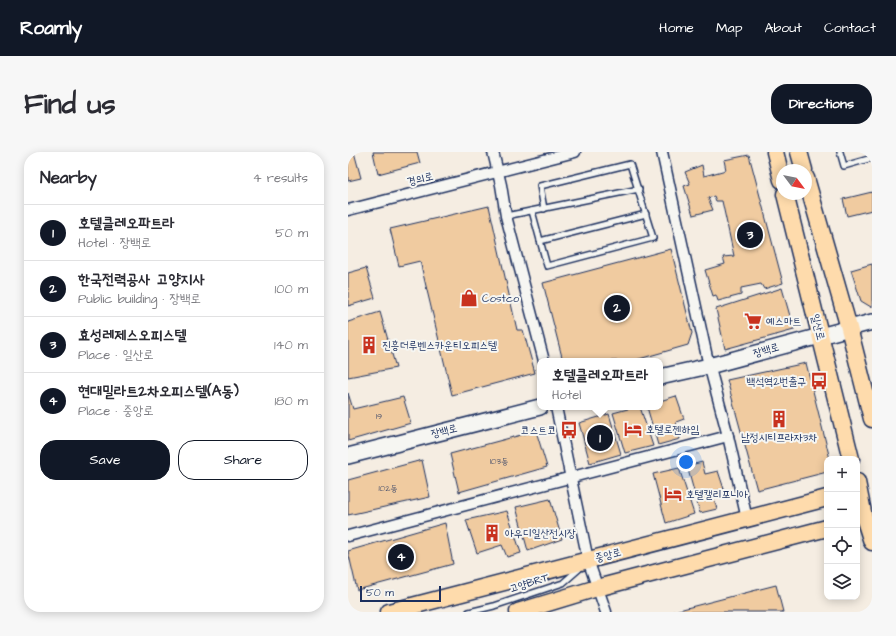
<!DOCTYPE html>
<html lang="en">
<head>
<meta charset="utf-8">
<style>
  body { margin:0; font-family:"Architects Daughter","Poor Story",sans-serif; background:#f7f7f7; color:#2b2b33 }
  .controls { position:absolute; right:12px; bottom:12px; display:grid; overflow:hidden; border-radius:8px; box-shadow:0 2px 10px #0003 }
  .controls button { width:36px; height:36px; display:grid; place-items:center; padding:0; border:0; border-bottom:1px solid #e1e1e2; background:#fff; color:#2b2b33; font:20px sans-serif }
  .compass { position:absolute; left:428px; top:12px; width:36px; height:36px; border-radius:50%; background:#fff; box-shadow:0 2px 10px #0003; rotate:122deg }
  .scale { position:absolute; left:12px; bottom:10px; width:81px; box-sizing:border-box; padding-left:4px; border:2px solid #1b2f5e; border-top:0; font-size:11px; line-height:14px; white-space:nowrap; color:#1b2f5e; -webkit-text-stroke:3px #f6f6f2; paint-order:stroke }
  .you { position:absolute; left:338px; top:310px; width:14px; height:14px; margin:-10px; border:3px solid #fff; border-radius:50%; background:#1a73e8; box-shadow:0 0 0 6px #1a73e833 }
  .badge { display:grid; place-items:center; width:26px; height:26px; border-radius:50%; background:#111827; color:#fff; font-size:13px; font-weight:700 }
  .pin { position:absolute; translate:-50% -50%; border:2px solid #fff; box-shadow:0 1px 4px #0006 }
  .popup { position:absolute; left:189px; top:206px; width:126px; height:52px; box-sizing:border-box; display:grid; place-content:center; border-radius:8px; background:#fff; filter:drop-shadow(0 1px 3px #0005); font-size:13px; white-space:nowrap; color:#7c7c81 }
  .popup b { font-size:15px; color:#2b2b33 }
  .popup::after { content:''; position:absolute; left:50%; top:100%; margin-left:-8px; border:8px solid transparent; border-top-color:#fff }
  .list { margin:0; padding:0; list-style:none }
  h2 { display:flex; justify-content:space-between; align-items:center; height:52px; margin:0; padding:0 16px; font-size:17px }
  h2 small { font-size:13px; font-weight:400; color:#7c7c81 }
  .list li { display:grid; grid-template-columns:26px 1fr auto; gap:12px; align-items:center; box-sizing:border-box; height:56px; padding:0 16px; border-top:1px solid #e1e1e2 }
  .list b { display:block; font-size:15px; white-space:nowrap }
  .list p { margin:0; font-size:13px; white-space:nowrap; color:#7c7c81 }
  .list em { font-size:13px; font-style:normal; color:#7c7c81 }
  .actions { display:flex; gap:8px; padding:12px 16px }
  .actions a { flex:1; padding:9px 0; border:1px solid #111827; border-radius:16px; text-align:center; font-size:14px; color:#111827 }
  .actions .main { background:#111827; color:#fff }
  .icon { flex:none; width:22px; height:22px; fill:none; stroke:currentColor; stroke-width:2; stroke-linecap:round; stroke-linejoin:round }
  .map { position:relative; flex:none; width:524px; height:460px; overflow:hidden; border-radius:16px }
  header { display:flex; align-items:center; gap:24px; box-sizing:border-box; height:56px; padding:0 20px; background:#111827; color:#fff }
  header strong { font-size:19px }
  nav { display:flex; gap:22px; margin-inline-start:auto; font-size:14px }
  .intro { display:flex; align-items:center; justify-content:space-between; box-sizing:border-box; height:96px; padding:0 24px }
  h1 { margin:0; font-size:28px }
  .button { padding:10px 18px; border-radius:16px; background:#111827; color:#fff; font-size:14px; font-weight:700 }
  main { display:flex; gap:24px; padding:0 24px }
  aside { flex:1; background:#fff; border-radius:16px; box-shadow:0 2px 10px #0003 }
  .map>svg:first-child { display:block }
  .building { fill:#f0cba0; stroke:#1b2f5e }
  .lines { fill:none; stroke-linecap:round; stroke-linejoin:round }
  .lane-casing { stroke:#1b2f5e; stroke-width:8 }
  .street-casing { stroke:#1b2f5e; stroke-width:13 }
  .secondary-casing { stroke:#1b2f5e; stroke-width:18 }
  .primary-casing { stroke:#1b2f5e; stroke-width:19 }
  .lane { stroke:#f6f6f2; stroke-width:5 }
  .street { stroke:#f6f6f2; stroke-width:10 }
  .secondary { stroke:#f6f6f2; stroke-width:15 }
  .primary { stroke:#fedbac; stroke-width:16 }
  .labels { text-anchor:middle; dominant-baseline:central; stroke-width:4; stroke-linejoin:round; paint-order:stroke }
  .number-label { font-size:9px; fill:#50566e }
  .street-label { font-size:11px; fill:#1b2f5e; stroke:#f6f6f2 }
  .poi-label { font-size:11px; fill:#1b2f5e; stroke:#f6f6f2; text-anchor:start }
</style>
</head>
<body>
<header>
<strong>Roamly</strong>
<nav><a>Home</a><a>Map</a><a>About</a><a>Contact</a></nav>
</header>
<div class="intro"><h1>Find us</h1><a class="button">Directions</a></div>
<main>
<aside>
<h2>Nearby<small>4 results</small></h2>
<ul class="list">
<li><span class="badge">1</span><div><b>호텔클레오파트라</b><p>Hotel · 장백로</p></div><em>50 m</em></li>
<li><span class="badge">2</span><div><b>한국전력공사 고양지사</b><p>Public building · 장백로</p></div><em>100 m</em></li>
<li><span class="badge">3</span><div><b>효성레제스오피스텔</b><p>Place · 일산로</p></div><em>140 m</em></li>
<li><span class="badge">4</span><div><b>현대밀라트2차오피스텔(A동)</b><p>Place · 중앙로</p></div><em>180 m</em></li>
</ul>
<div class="actions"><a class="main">Save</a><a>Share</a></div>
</aside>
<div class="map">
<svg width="524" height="460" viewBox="0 0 524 460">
  <rect width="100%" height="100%" fill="#f5ede2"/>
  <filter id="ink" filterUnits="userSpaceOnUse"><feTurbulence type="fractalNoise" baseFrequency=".025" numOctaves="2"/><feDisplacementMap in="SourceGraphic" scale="8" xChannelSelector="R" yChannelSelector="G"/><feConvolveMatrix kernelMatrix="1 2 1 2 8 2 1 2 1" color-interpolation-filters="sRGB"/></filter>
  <g filter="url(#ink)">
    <g class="building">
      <polygon points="0,0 6,0 13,26 0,29"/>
      <polygon points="25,0 69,0 72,11 30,22"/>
      <polygon points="401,3 435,131 416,137 413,132 393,136 393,143 370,149 368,143 365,144 357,118 377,112 375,105 386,104 374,49 368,49 366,44 360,46 365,58 345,63 336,34 342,32 337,20 354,13 356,24 378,18 376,8"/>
      <polygon points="524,40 524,58 499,64 495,47"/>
      <polygon points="141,54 169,178 175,178 187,221 104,243 72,109 51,114 42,77"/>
      <polygon points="323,97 344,181 340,193 284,209 215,209 195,131"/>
      <polygon points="524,112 524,155 523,155 513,149 503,118"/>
      <polygon points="18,116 27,146 0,154 0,121"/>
      <polygon points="434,136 446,178 377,197 368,157"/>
      <polygon points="32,160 48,216 0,225 0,170"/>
      <polygon points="458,211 482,307 479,307 479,320 409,338 379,228"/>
      <polygon points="0,241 5,257 55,245 63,271 0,289"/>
      <polygon points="328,244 336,267 328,270 332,287 310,293 299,255 312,255 312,249"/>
      <polygon points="287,255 292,255 305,294 277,301 265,261"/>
      <polygon points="261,262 273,302 242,311 231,271"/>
      <polygon points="188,279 199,315 111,340 102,302"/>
      <polygon points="74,308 82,345 0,363 0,328"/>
      <polygon points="354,310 357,322 370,319 376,337 364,340 369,357 352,361 339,314"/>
      <polygon points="331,316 346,362 318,371 305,322"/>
      <polygon points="202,347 214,387 180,399 168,355"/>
      <polygon points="159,359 173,401 159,405 154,393 129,401 118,368"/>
      <polygon points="97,371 105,412 9,438 0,399"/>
      <polygon points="428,433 435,460 323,460"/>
    </g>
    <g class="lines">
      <g class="lane-casing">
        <g id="lane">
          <polyline points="492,0 496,14 524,6"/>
          <polyline points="184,59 199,114 305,86 282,12 192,34 196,57"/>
          <polyline points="158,64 291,37"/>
          <polyline points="192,89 298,62"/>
          <polyline points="121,460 146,454 215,431 231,417"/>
        </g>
      </g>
      <g class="street-casing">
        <g id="street">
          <polyline points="145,0 153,33 158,64 196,209"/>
          <polyline points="0,58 227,0"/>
          <polyline points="208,255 240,408 258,460"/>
          <polyline points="380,284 399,367"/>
          <polyline points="0,384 380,284 359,205 314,0"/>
        </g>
      </g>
      <g class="secondary-casing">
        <g id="secondary">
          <polyline points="312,225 361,214 524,170"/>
          <polyline points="0,304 192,255"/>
        </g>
      </g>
      <g class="primary-casing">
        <g id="primary">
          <polyline points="427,0 434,28"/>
          <polyline points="451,0 456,18"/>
          <polyline points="458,26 501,176 524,267"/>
          <polyline points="437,42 503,307"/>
          <polyline points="509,330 516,365 524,390"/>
          <polyline points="41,460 479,346"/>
          <polyline points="170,460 249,436 479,376"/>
        </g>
      </g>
      <use href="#lane" class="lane"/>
      <use href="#street" class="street"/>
      <use href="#secondary" class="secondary"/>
      <use href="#primary" class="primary"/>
    </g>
  </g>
  <defs>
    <g id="shop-bare" transform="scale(1.38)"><path d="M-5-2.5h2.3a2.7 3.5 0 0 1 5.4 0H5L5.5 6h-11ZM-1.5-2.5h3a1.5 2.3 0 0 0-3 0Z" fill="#c8321e" stroke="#f6f6f2" stroke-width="2.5" paint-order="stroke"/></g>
    <g id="supermarket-bare" transform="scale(1.38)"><path d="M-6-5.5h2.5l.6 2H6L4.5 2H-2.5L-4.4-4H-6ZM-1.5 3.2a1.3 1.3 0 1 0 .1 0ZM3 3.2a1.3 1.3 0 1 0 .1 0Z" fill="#c8321e" stroke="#f6f6f2" stroke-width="2.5" paint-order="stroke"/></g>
    <g id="building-bare" transform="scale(1.38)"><path d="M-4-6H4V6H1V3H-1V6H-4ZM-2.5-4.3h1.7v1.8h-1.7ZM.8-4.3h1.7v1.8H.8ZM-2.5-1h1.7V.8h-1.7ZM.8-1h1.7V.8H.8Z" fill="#c8321e" stroke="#f6f6f2" stroke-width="2.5" paint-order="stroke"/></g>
    <g id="bus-bare" transform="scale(1.38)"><path d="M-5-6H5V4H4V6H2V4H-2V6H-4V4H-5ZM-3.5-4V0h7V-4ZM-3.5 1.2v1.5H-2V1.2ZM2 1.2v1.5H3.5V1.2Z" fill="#c8321e" stroke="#f6f6f2" stroke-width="2.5" paint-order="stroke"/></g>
    <g id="hotel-bare" transform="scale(1.38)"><path d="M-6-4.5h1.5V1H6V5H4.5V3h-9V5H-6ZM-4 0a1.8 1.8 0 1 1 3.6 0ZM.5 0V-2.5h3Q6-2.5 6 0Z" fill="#c8321e" stroke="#f6f6f2" stroke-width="2.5" paint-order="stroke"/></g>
  </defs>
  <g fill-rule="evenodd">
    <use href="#shop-bare" x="121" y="146"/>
    <use href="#supermarket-bare" x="405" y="169"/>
    <use href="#building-bare" x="21" y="193"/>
    <use href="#bus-bare" x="471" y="229"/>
    <use href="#building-bare" x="431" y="267"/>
    <use href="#hotel-bare" x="285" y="277"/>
    <use href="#bus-bare" x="221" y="278"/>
    <use href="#hotel-bare" x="325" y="342"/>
    <use href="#building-bare" x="144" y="381"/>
  </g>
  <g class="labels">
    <g class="number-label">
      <text x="31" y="264">19</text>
      <text x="151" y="309">103동</text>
      <text x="40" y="336">102동</text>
    </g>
    <g class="street-label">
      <text transform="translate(72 27) rotate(-14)">경의로</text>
      <text transform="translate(470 175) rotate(76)">일산로</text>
      <text transform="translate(418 198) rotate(-16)">장백로</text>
      <text transform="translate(96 279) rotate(-14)">장백로</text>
      <text transform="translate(260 403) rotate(-15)">중앙로</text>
      <text transform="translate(181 431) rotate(-18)">고양BRT</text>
    </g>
    <g class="poi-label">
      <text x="134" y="146">Costco</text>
      <text x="418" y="169">예스마트</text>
      <text x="34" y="193">진흥더루벤스카운티오피스텔</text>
      <text x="458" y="229" text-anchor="end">백석역2번출구</text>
      <text x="298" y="277">호텔로젠하임</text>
      <text x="208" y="278" text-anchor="end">코스트코</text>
      <text x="431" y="285" text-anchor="middle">남정시티프라자3차</text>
      <text x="338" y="342">호텔캘리포니아</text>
      <text x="157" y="381">아우디일산전시장</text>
    </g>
  </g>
</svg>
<div class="controls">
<button>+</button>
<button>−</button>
<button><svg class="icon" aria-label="locate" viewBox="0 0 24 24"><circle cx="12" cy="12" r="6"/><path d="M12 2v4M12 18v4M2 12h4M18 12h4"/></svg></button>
<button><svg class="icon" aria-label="layers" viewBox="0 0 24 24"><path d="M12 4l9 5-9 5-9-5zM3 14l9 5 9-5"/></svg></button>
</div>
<svg class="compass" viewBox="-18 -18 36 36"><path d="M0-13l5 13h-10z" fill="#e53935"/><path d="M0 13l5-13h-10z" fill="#7c7c81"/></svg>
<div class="scale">50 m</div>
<div class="you"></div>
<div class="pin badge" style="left:252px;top:286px">1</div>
<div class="popup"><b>호텔클레오파트라</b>Hotel</div>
<div class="pin badge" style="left:269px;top:156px">2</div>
<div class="pin badge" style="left:402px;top:83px">3</div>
<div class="pin badge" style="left:53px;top:405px">4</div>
</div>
</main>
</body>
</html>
